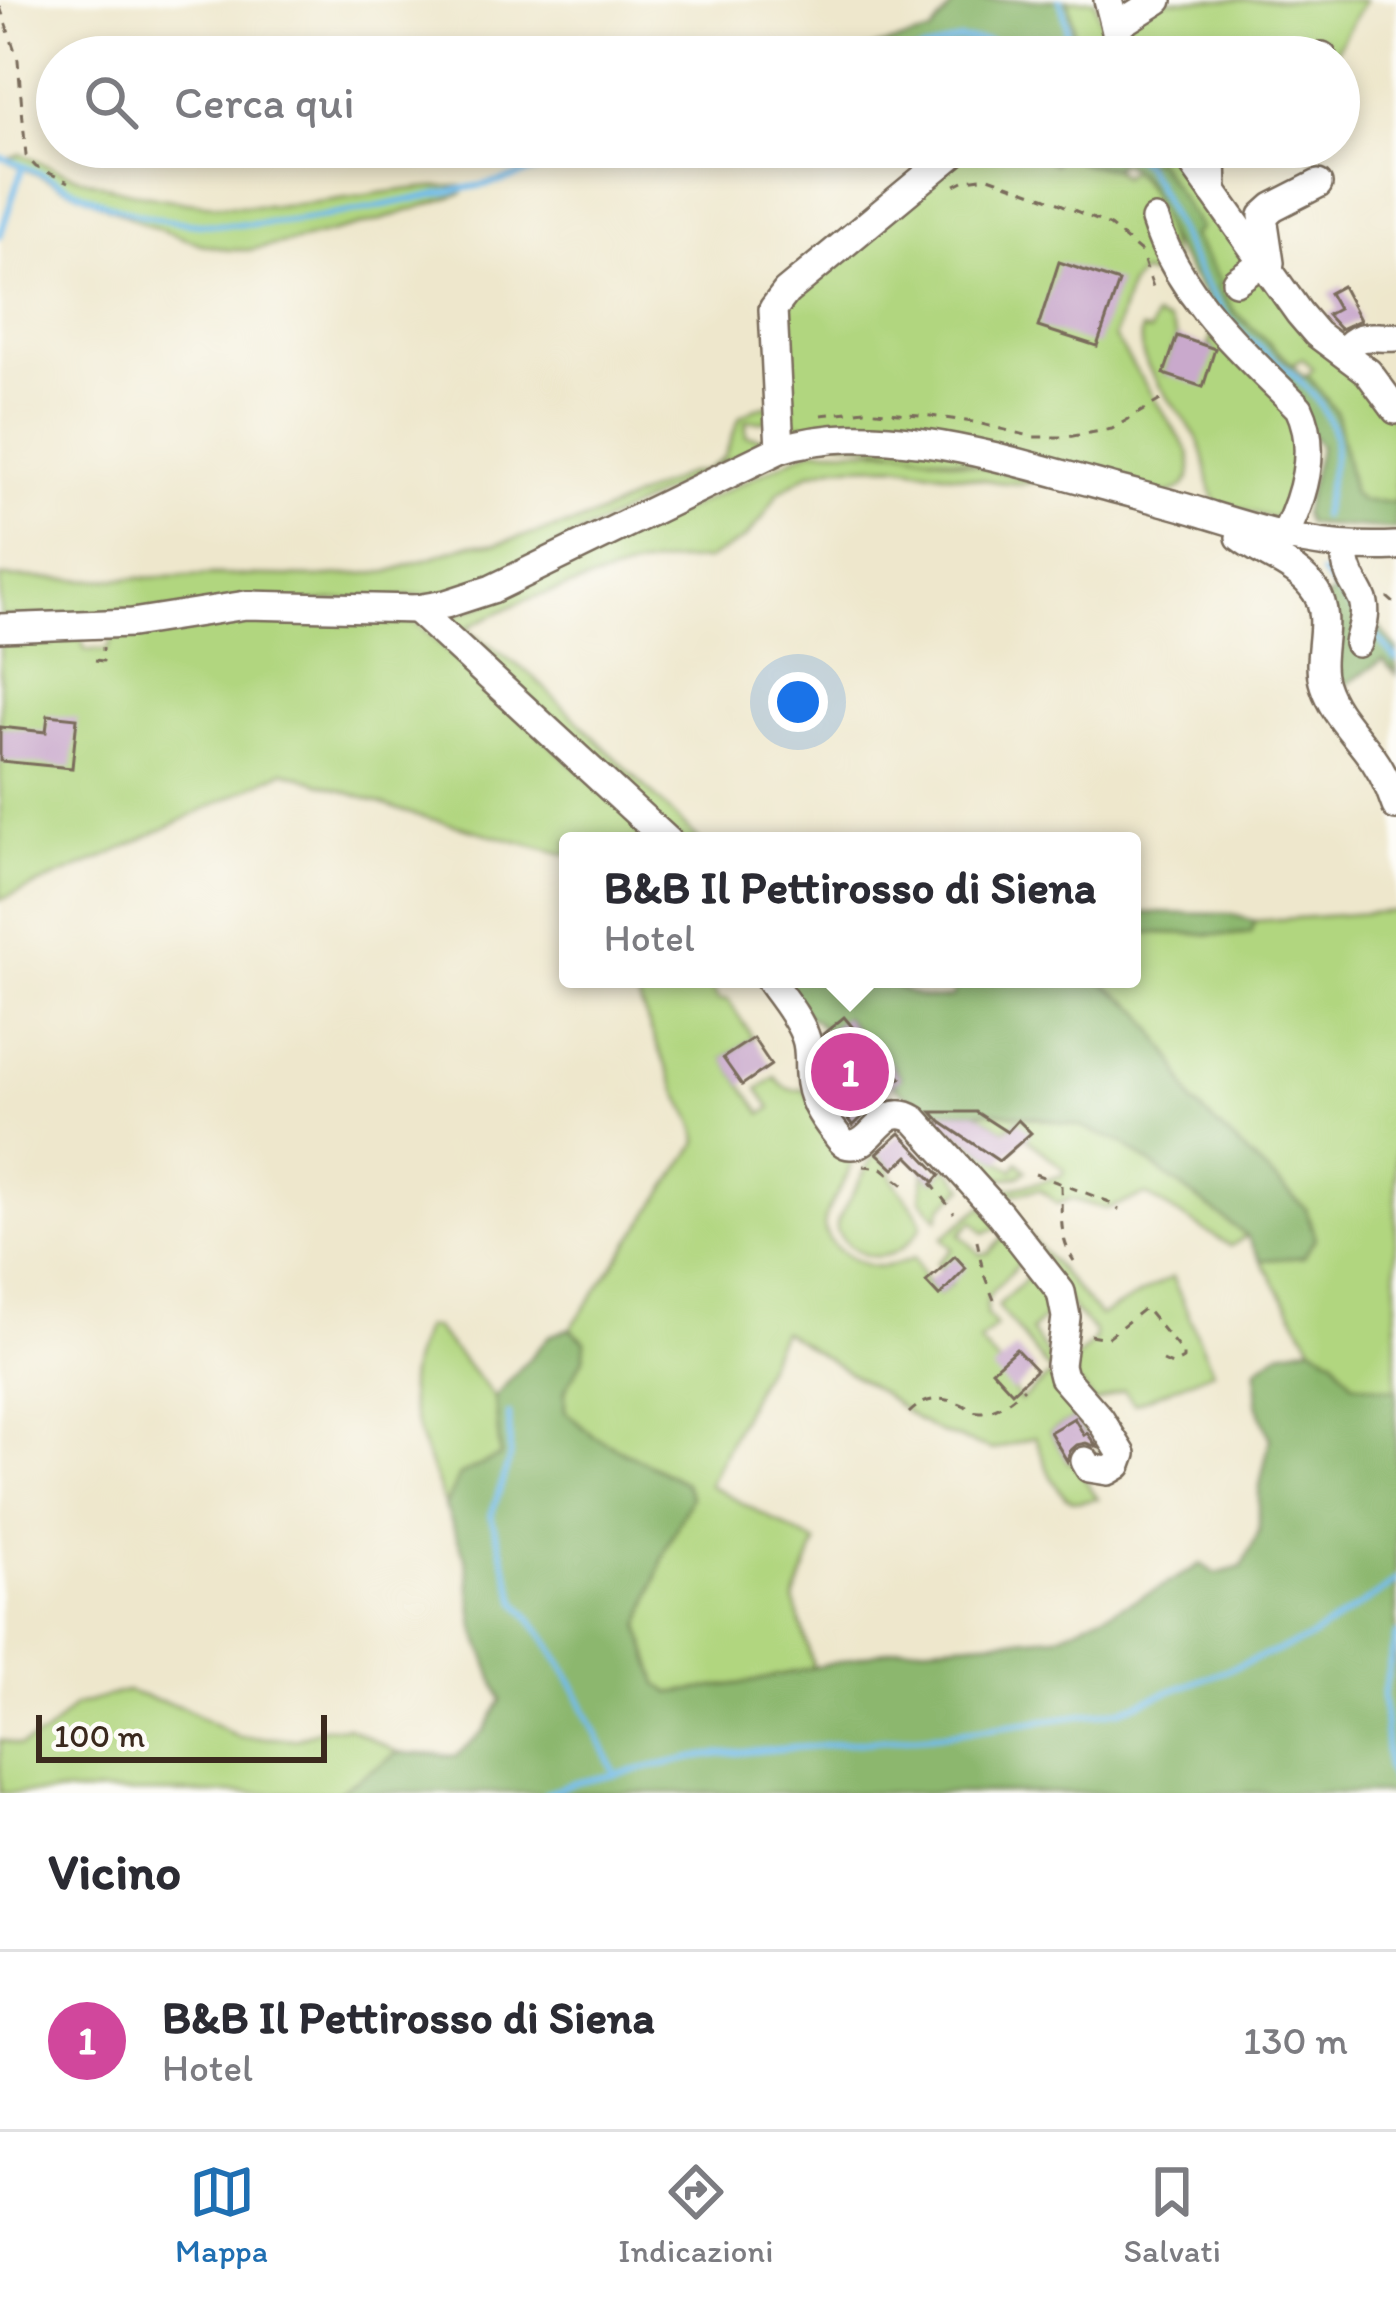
<!DOCTYPE html>
<html lang="it">
<head>
<meta charset="utf-8">
<style>
  body { margin:0; font-family:Itim,sans-serif; background:#f7f7f7; color:#2b2b33 }
  .scale { position:absolute; left:36px; bottom:30px; width:291px; box-sizing:border-box; padding-left:12px; border:6px solid #3b2a1e; border-top:0; font-size:33px; line-height:42px; white-space:nowrap; color:#3b2a1e; -webkit-text-stroke:9px #fdfcf7; paint-order:stroke }
  .you { position:absolute; left:798px; top:702px; width:42px; height:42px; margin:-30px; border:9px solid #fff; border-radius:50%; background:#1a73e8; box-shadow:0 0 0 18px #1a73e833 }
  .badge { display:grid; place-items:center; width:78px; height:78px; border-radius:50%; background:#1f6fb2; color:#fff; font-size:39px; font-weight:700 }
  .pin { position:absolute; translate:-50% -50%; border:6px solid #fff; box-shadow:0 3px 12px #0006 }
  .popup { position:absolute; left:559px; top:832px; width:582px; height:156px; box-sizing:border-box; display:grid; place-content:center; border-radius:12px; background:#fff; filter:drop-shadow(0 3px 9px #0005); font-size:39px; white-space:nowrap; color:#7c7c81 }
  .popup b { font-size:45px; color:#2b2b33 }
  .popup::after { content:''; position:absolute; left:50%; top:100%; margin-left:-24px; border:24px solid transparent; border-top-color:#fff }
  .list { margin:0; padding:0; list-style:none }
  h2 { display:flex; justify-content:space-between; align-items:center; height:156px; margin:0; padding:0 48px; font-size:51px }
  h2 small { font-size:39px; font-weight:400; color:#7c7c81 }
  .list li { display:grid; grid-template-columns:78px 1fr auto; gap:36px; align-items:center; box-sizing:border-box; height:180px; padding:0 48px; border-top:3px solid #e1e1e2 }
  .list b { display:block; font-size:45px; white-space:nowrap }
  .list p { margin:0; font-size:39px; white-space:nowrap; color:#7c7c81 }
  .list em { font-size:39px; font-style:normal; color:#7c7c81 }
  .icon { flex:none; width:66px; height:66px; fill:none; stroke:currentColor; stroke-width:2; stroke-linecap:round; stroke-linejoin:round }
  .map { position:relative; flex:none; width:1396px; height:1793px; overflow:hidden }
  .search { position:absolute; background:#fff; box-shadow:0 6px 18px #0003; left:36px; right:36px; top:36px; height:132px; display:flex; align-items:center; gap:30px; box-sizing:border-box; padding:0 42px; border-radius:66px; color:#7c7c81; font-size:45px }
  .sheet { height:336px; background:#fff }
  nav { display:flex; justify-content:space-around; align-items:center; box-sizing:border-box; height:168px; border-top:3px solid #e1e1e2; background:#fff; font-size:33px; color:#7c7c81 }
  nav a { display:grid; justify-items:center; gap:6px }
  nav .on { color:#1f6fb2 }
  .map>svg:first-child { display:block }
  .green { fill:#b1d67f; stroke:#76804e; stroke-width:3 }
  .forest { fill:#8cb76e; stroke:#647046; stroke-width:3 }
  .lines { fill:none; stroke-linecap:round; stroke-linejoin:round }
  .stream { stroke:#72bceb; stroke-width:6 }
  .building { fill:#c9a9cc }
  .minor-casing { stroke:#7a6c5b; stroke-width:32 }
  .path { stroke:#7a6c5b; stroke-width:3; stroke-dasharray:9 9; stroke-linecap:butt }
  .minor { stroke:#fff; stroke-width:27 }
</style>
</head>
<body>
<div class="map">
<svg width="1396" height="1793" viewBox="0 0 1396 1793">
  <rect width="100%" height="100%" fill="#fdfcf7"/>
  <filter id="ink" filterUnits="userSpaceOnUse"><feTurbulence type="fractalNoise" baseFrequency=".00833" numOctaves="2"/><feDisplacementMap in="SourceGraphic" scale="24" xChannelSelector="R" yChannelSelector="G"/><feConvolveMatrix kernelMatrix="1 2 1 2 8 2 1 2 1" color-interpolation-filters="sRGB"/></filter>
  <filter id="wash" filterUnits="userSpaceOnUse"><feTurbulence type="fractalNoise" baseFrequency=".004" numOctaves="4" result="noise"/><feDisplacementMap in="SourceGraphic" scale="48" xChannelSelector="R" yChannelSelector="G"/><feGaussianBlur stdDeviation="2.7" result="paint"/><feColorMatrix in="noise" values="0 0 0 0 0 0 0 0 0 0 0 0 0 0 0 0 0 1.4 0 .05"/><feComposite in="paint" operator="in"/></filter>
  <g filter="url(#wash)">
    <rect width="100%" height="100%" fill="#eee7cc"/>
    <g class="green">
      <polygon points="1068,0 1095,0 1111,57 1073,57 1073,24"/>
      <polygon points="1120,0 1365,0 1332,57 1269,57 1257,32 1206,57 1134,57"/>
      <path d="M969 147H1028L1054 164 1063 151 1082 164 1113 168 1122 177 1130 170C1164 195 1167 242 1176 281L1140 273 1129 287 1114 337 1189 452C1194 474 1191 487 1168 494L791 432 802 428 801 424 789 427 777 313 790 298Z"/>
      <polygon points="1128,147 1173,147 1349,366 1387,409 1396,426 1396,502 1361,501 1353,494 1336,412 1307,375 1313,369 1302,358 1293,365 1235,312 1217,287 1221,282 1192,235 1199,227 1155,159 1147,163"/>
      <path d="M21 154C106 194 204 213 298 204 353 199 406 186 462 186L463 193 378 221 301 240 249 250H229L201 244 147 225 5 160Z"/>
      <path d="M1155 317 1169 322 1177 336 1165 374 1215 349 1209 346 1213 329 1288 404 1302 466 1280 514 1271 518 1216 502C1206 483 1208 459 1197 438 1181 408 1132 366 1142 330L1150 332Z"/>
      <polygon points="771,405 767,421 746,421 746,436 771,439 485,581 447,594 92,615 0,617 0,577 94,580 214,575 316,577 388,572 471,544 495,544 584,521 686,474 705,470 724,457 740,417 756,408"/>
      <polygon points="813,449 905,450 1041,481 1021,484 998,482 895,465 836,466 810,473 779,492 762,519 744,539 707,560 674,561 636,567 525,600 468,627 471,633 530,674 700,841 676,841 448,621 451,617 495,600"/>
      <polygon points="252,618 415,622 657,841 568,841 568,855 412,814 284,771 105,857 0,900 0,639 81,637 85,650 107,650 112,638"/>
      <polygon points="1396,911 1396,1391 1353,1383 1334,1359 1312,1345 1261,1260 1304,1256 1306,1209 1193,1103 1174,1061 1141,1011 1097,979 1132,979 1132,932 1230,935 1251,933 1255,921"/>
      <path d="M632 979H667L676 992 683 979H706L719 1000H728L753 1038 724 1058 762 1114 771 1108 758 1089 775 1077C784 1089 790 1092 804 1089L852 1156C849 1198 793 1222 849 1257 872 1271 890 1268 914 1258L926 1282 939 1295 952 1283 937 1263 952 1249 942 1238 983 1206 1001 1227 984 1233 973 1221 960 1234 980 1254 988 1253 1007 1234 1026 1256 992 1292 987 1300 986 1314 996 1326 979 1342 999 1364 1020 1401 1052 1374 998 1306 1037 1268 1059 1303 1031 1331 1115 1450 1106 1459 1090 1432 1084 1435 1074 1418 1050 1432 1069 1463 1073 1462 1098 1499C1089 1500 1076 1504 1069 1499 1051 1487 1043 1456 1035 1437L993 1450 939 1432 916 1419 882 1393 782 1331 709 1485 816 1543 794 1600 814 1668 745 1683 670 1693 658 1684 640 1627 666 1549 691 1497 685 1483 592 1435 564 1411 565 1390 584 1356 585 1341 571 1328 698 1142C697 1119 685 1110 676 1089 660 1052 644 1017 632 979Z"/>
      <polygon points="926,1111 944,1112 939,1121 1013,1170 1018,1162 1026,1171 1019,1176 982,1182 925,1120"/>
      <polygon points="976,1112 999,1112 1079,1126 1123,1143 1247,1236 1231,1246 1146,1195 1106,1209 1070,1199 1057,1204 1040,1189 995,1198 990,1192 1044,1181 1062,1175 1064,1169 1026,1137 1017,1121 1004,1130"/>
      <path d="M876 1151 889 1165C890 1188 917 1202 922 1226 899 1262 862 1269 836 1230L838 1220Z"/>
      <polygon points="947,1167 965,1187 942,1207 938,1219 921,1199 924,1173 934,1181"/>
      <polygon points="1017,1222 1100,1316 1172,1277 1213,1371 1134,1404 1124,1390 1094,1403 1067,1368 1095,1340 1095,1332 1075,1312"/>
      <path d="M425 1327 434 1328 495 1397 500 1456 460 1475 445 1506C435 1476 407 1414 409 1384 410 1364 417 1345 425 1327Z"/>
      <polygon points="126,1691 182,1707 239,1737 295,1739 323,1728 348,1727 398,1753 337,1793 0,1793 0,1740 20,1746 46,1734 74,1706"/>
    </g>
    <g class="forest">
      <polygon points="957,0 1068,0 1073,24 1073,57 806,57 857,52 931,33"/>
      <polygon points="1028,147 1096,147 1104,150 1128,147 1146,162 1155,159 1200,228 1192,236 1222,283 1218,288 1235,312 1304,377 1307,375 1336,412 1353,494 1361,501 1396,502 1396,530 1307,524 1303,514 1320,446 1217,316 1167,237 1155,201 1145,181 1121,161 1113,168 1082,164 1063,151 1054,164"/>
      <polygon points="1340,589 1353,592 1396,649 1396,674 1383,660 1334,693 1326,598"/>
      <polygon points="1132,913 1230,914 1255,921 1251,933 1230,935 1132,932"/>
      <path d="M777 979H887C908 996 926 1002 952 997L958 979H1097L1141 1011 1174 1061 1193 1103 1306 1209 1315 1238 1304 1257 1261 1260 1247 1236 1123 1143 1079 1126 1040 1118 999 1112 926 1111 892 1084 901 1077 887 1060 868 1075 857 1062 870 1048 845 1017 826 1032 816 1021 799 1012Z"/>
      <polygon points="570,1328 585,1341 584,1357 565,1390 565,1411 592,1435 685,1483 691,1497 666,1549 640,1627 658,1684 671,1693 745,1683 903,1647 1057,1636 1158,1589 1201,1564 1216,1574 1242,1567 1259,1531 1259,1490 1270,1439 1257,1404 1257,1368 1281,1351 1312,1345 1334,1359 1353,1383 1396,1390 1396,1793 337,1793 398,1753 456,1756 486,1729 501,1700 475,1628 466,1560 445,1506 460,1475 500,1456 495,1397 549,1336"/>
    </g>
    <g class="lines">
      <g class="stream">
        <polyline points="1060,0 1067,24 1066,57"/>
        <polyline points="905,57 959,40 988,41 1028,54 1030,57"/>
        <path d="M1078 147C1097 160 1122 143 1138 159 1153 174 1161 196 1170 215 1186 248 1201 282 1224 312 1257 356 1318 377 1334 434 1338 447 1325 499 1322 516"/>
        <path d="M0 157C41 170 77 194 118 208 240 250 377 203 499 182L534 171 585 147"/>
        <polyline points="0,236 23,166"/>
        <polyline points="1322,574 1355,612"/>
        <polyline points="1372,631 1396,659"/>
        <polyline points="509,1414 510,1457 491,1516 517,1602 545,1637 571,1680 615,1773"/>
        <polyline points="1396,1635 1383,1695 1388,1768 1396,1791"/>
        <polyline points="546,1793 576,1783 702,1756 938,1735 1121,1710 1308,1639 1386,1589 1396,1580"/>
      </g>
    </g>
    <g id="blocks">
      <g class="building">
        <polygon points="1059,262 1119,282 1097,346 1038,327"/>
        <polygon points="1342,286 1360,320 1340,329 1327,315 1338,309 1329,293"/>
        <polygon points="1177,336 1215,349 1203,387 1164,374"/>
        <polygon points="48,715 77,718 72,768 0,761 0,727 46,732"/>
        <polygon points="844,1017 883,1063 887,1060 901,1078 888,1087 863,1070 857,1076 873,1092 854,1108 862,1117 853,1126 838,1106 844,1101 828,1082 827,1076 838,1066 826,1052 823,1034"/>
        <polygon points="753,1038 771,1065 742,1085 723,1058"/>
        <polygon points="932,1112 976,1112 1007,1132 1018,1120 1031,1133 999,1161 941,1122"/>
        <polygon points="900,1133 940,1175 934,1182 908,1156 894,1169 877,1153"/>
        <polygon points="955,1256 966,1268 939,1296 926,1282"/>
        <polygon points="1016,1349 1036,1370 1012,1392 992,1370"/>
        <polygon points="1074,1418 1084,1435 1087,1433 1097,1447 1086,1443 1077,1445 1070,1451 1067,1461 1050,1432"/>
      </g>
    </g>
  </g>
  <g filter="url(#ink)">
    <use href="#blocks" fill-opacity="0" stroke="#7a6c5b" stroke-width="3"/>
    <g class="lines">
      <g class="minor-casing">
        <g id="minor">
          <polyline points="1108,0 1123,57"/>
          <polyline points="1115,27 1158,0"/>
          <polyline points="1321,57 1322,56"/>
          <polyline points="1181,147 1299,313 1317,334 1368,372 1396,410"/>
          <polyline points="1213,192 1212,157 1215,147"/>
          <path d="M1155 220C1180 298 1242 351 1299 408 1319 449 1303 500 1283 538"/>
          <polyline points="1270,263 1263,216 1273,207 1318,184"/>
          <polyline points="1236,281 1263,262"/>
          <path d="M1343 352C1360 330 1371 339 1396 337"/>
          <polyline points="780,449 773,309 786,292 954,153 956,147"/>
          <path d="M1240 537C1264 556 1298 564 1316 592 1334 620 1314 655 1324 685 1332 710 1349 727 1365 748 1380 766 1389 784 1396 806"/>
          <path d="M1346 561C1348 577 1357 586 1363 600 1368 614 1361 630 1358 643"/>
          <polyline points="416,609 668,841"/>
          <path d="M0 628 132 623 246 605 416 609 446 604 492 589 780 449C829 434 874 436 925 443 982 451 1038 468 1094 483 1129 493 1165 501 1200 512 1272 534 1318 550 1396 546"/>
          <path d="M769 979C781 997 798 1016 805 1036 810 1048 808 1061 809 1074 810 1098 821 1115 836 1134 840 1139 843 1145 850 1145 874 1147 882 1099 915 1120L1000 1214 1061 1292 1066 1317 1060 1365 1063 1377 1100 1419 1122 1454 1118 1465 1108 1471 1089 1468 1085 1461"/>
        </g>
      </g>
      <g class="path">
        <polyline points="0,7 18,60 26,156 36,167 69,182"/>
        <polyline points="955,185 965,180 989,177 1047,198 1110,226 1141,252"/>
        <polyline points="1144,261 1155,293"/>
        <polyline points="821,415 865,410 931,416 973,422 1034,437 1067,437 1112,429 1162,399"/>
        <polyline points="1387,597 1396,605"/>
        <polyline points="95,660 103,661 103,647"/>
        <polyline points="864,1166 882,1168 906,1187"/>
        <polyline points="1035,1174 1107,1201 1119,1210"/>
        <polyline points="931,1183 954,1213"/>
        <path d="M1061 1185C1062 1213 1058 1236 1074 1261"/>
        <polyline points="977,1240 983,1272 994,1300"/>
        <polyline points="1090,1335 1107,1338 1145,1308 1183,1353 1183,1359 1172,1365 1163,1361"/>
        <path d="M909 1413C925 1397 942 1396 963 1405 973 1410 969 1412 981 1412 998 1411 1012 1399 1024 1388"/>
      </g>
      <use href="#minor" class="minor"/>
    </g>
  </g>
</svg>
<div class="scale">100 m</div>
<div class="you"></div>
<div class="pin badge" style="left:850px;top:1072px;background:#d1479c">1</div>
<div class="popup"><b>B&amp;B Il Pettirosso di Siena</b>Hotel</div>
<div class="search"><svg class="icon" aria-label="search" viewBox="0 0 24 24"><circle cx="10" cy="10" r="6"/><path d="M15 15l6 6"/></svg>Cerca qui</div>
</div>
<section class="sheet">
<h2>Vicino<small></small></h2>
<ul class="list">
<li><span class="badge" style="background:#d1479c">1</span><div><b>B&amp;B Il Pettirosso di Siena</b><p>Hotel</p></div><em>130 m</em></li>
</ul>
</section>
<nav>
<a class="on"><svg class="icon" aria-label="map" viewBox="0 0 24 24"><path d="M3 6l6-2 6 2 6-2v14l-6 2-6-2-6 2zM9 4v14M15 6v14"/></svg>Mappa</a>
<a><svg class="icon" aria-label="directions" viewBox="0 0 24 24"><path d="M12 3l9 9-9 9-9-9zM9 14v-3h6M13 9l2 2-2 2"/></svg>Indicazioni</a>
<a><svg class="icon" aria-label="saved" viewBox="0 0 24 24"><path d="M7 4h10v16l-5-4-5 4z"/></svg>Salvati</a>
</nav>
</body>
</html>
